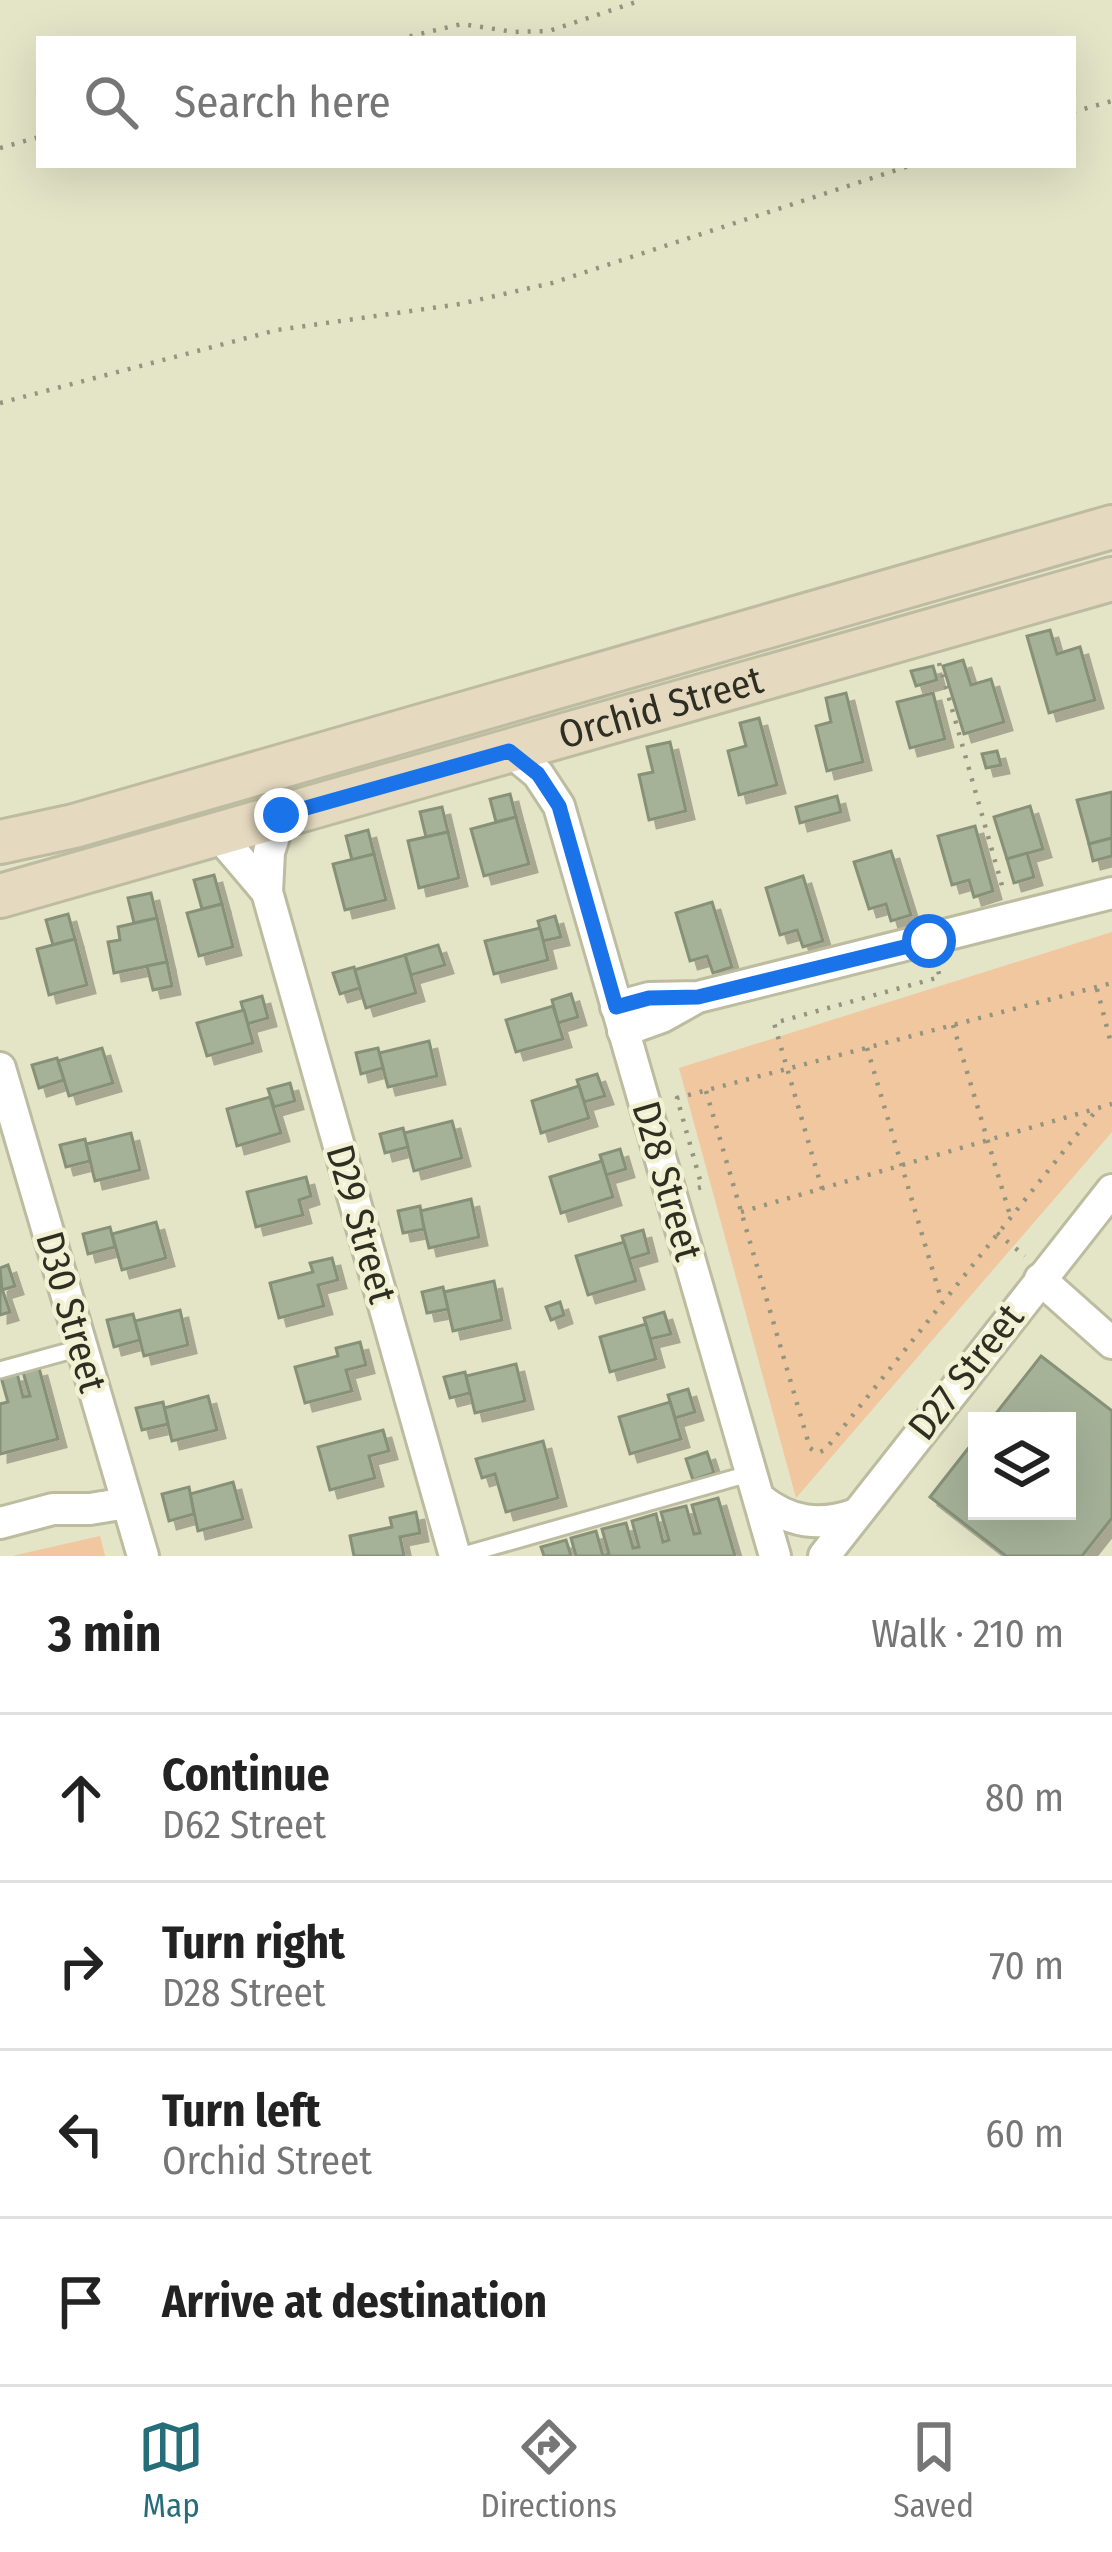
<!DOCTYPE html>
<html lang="en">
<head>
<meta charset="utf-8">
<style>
  body { margin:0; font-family:"Fira Sans Condensed",sans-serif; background:#f2f2f2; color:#222 }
  .controls { position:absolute; right:36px; bottom:36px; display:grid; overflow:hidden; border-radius:0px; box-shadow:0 12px 48px #0002 }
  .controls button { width:108px; height:108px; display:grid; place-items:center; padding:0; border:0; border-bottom:3px solid #e0e0e0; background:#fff; color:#222; font:60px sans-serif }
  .stop { position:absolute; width:36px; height:36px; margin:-27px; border:9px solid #1a73e8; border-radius:50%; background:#fff }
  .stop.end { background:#1a73e8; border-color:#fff; box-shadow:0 3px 12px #0008 }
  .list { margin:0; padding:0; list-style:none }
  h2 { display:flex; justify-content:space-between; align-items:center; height:156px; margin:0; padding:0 48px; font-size:51px }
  h2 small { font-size:39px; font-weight:400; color:#767676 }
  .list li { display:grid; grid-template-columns:78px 1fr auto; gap:36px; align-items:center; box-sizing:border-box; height:168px; padding:0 48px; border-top:3px solid #e0e0e0 }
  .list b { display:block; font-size:45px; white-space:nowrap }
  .list p { margin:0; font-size:39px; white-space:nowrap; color:#767676 }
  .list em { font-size:39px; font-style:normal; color:#767676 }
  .icon { flex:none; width:66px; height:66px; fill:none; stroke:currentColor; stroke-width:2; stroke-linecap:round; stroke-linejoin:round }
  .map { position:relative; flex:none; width:1112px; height:1556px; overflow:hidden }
  .search { position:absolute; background:#fff; box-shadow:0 12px 48px #0002; left:36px; right:36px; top:36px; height:132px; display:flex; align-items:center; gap:30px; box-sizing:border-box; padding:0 42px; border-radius:0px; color:#767676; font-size:45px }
  .sheet { height:828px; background:#fff }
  nav { display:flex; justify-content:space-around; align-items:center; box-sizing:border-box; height:168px; border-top:3px solid #e0e0e0; background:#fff; font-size:33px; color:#767676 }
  nav a { display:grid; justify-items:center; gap:6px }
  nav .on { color:#256e79 }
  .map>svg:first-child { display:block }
  .green { fill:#f0c79f }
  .building { fill:#a6b298; stroke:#869178; stroke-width:3; filter:url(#shadow) }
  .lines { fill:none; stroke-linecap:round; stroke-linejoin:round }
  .lane-casing { stroke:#bdbca0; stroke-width:21 }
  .street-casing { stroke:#bdbca0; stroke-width:36 }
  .secondary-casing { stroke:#bdbca0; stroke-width:48 }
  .path { stroke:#94947f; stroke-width:4.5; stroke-dasharray:3 9; stroke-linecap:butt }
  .lane { stroke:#fff; stroke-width:15 }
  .street { stroke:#fff; stroke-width:30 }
  .secondary { stroke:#e5dac0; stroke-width:42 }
  .route { stroke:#1a73e8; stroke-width:15 }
  .labels { text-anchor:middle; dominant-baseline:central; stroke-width:9; stroke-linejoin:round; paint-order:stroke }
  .street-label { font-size:39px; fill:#2e2e23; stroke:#f2f1d4 }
</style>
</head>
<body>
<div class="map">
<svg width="1112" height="1556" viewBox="0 0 1112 1556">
  <defs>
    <filter id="shadow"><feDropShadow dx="8" dy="8" stdDeviation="0" flood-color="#0004"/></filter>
  </defs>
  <rect width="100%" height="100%" fill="#e4e4c7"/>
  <g class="green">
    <polygon points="1112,932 1112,1132 796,1498 679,1068"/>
    <polygon points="100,1536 105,1556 12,1556"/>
  </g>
  <g class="building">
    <polygon points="1050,630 1057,654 1080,647 1095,700 1049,713 1027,636"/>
    <polygon points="963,660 971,685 991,679 1004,722 964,734 943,666"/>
    <polygon points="933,666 937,680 916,686 911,671"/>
    <polygon points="846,693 863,762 827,771 816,726 831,722 826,698"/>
    <polygon points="933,693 945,739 910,748 897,702"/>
    <polygon points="759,718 777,785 739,795 728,751 746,746 740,723"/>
    <polygon points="670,742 686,811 649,820 639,775 653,772 647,747"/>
    <polygon points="997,751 1001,765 986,768 982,754"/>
    <polygon points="1112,792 1112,838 1089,844 1077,800"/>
    <polygon points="510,794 516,817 496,822 490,799"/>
    <polygon points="837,796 841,812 800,823 796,807"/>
    <polygon points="1030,806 1043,849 1007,859 994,817"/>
    <polygon points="442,807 448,832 426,837 420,812"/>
    <polygon points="516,817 529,864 484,876 471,829"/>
    <polygon points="975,826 993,891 974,897 969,880 952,885 938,836"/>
    <polygon points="368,830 374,854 352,860 346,836"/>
    <polygon points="448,832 459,878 419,888 408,841"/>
    <polygon points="1112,838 1112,856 1093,861 1089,844"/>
    <polygon points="891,851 911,915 891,921 886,904 869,909 854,862"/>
    <polygon points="1027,853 1034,877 1014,883 1007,859"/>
    <polygon points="374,854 386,900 345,910 333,864"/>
    <polygon points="214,875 222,904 202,909 194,880"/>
    <polygon points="803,876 823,941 803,947 797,930 780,935 766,888"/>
    <polygon points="151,893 157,918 134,923 128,898"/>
    <polygon points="712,902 732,967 713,973 707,956 690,961 676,913"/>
    <polygon points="222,904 233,947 199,956 187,913"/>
    <polygon points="68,914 75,939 53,945 46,920"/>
    <polygon points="555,916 561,937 543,941 538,921"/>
    <polygon points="157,918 167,962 114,973 108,942 120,940 118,927"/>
    <polygon points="540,928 548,960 494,974 485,941"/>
    <polygon points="75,939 87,985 49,995 37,949"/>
    <polygon points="438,945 445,965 411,975 405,955"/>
    <polygon points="405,955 416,993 366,1008 354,970"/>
    <polygon points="167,962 172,986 153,990 147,966"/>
    <polygon points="354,967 360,988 340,994 333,973"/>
    <polygon points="571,994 578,1017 558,1023 552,1000"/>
    <polygon points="262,996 268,1018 247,1024 241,1002"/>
    <polygon points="553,1006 563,1039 516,1052 506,1020"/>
    <polygon points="244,1010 253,1043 207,1056 197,1023"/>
    <polygon points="429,1041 437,1076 388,1087 379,1053"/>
    <polygon points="102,1048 113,1083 69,1096 58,1061"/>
    <polygon points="378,1048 383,1068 361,1074 356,1053"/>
    <polygon points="57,1058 64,1080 39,1088 32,1065"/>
    <polygon points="597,1074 605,1096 584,1102 577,1080"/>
    <polygon points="290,1083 295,1101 274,1107 268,1089"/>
    <polygon points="579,1086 589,1118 541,1133 532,1101"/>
    <polygon points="270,1097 281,1133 237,1146 227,1109"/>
    <polygon points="452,1121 462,1158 414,1171 404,1133"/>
    <polygon points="403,1128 408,1147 385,1153 380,1134"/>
    <polygon points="131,1133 140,1170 95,1181 86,1144"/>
    <polygon points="85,1139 90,1161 66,1167 60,1145"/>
    <polygon points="620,1149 626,1169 606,1175 600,1155"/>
    <polygon points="602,1161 613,1197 561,1213 550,1177"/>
    <polygon points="306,1177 311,1196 299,1200 303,1215 256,1227 247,1192"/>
    <polygon points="471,1199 479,1237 429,1248 420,1211"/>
    <polygon points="420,1206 424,1229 403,1233 398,1211"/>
    <polygon points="156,1222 166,1258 122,1270 112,1234"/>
    <polygon points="110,1227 115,1247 88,1254 83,1234"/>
    <polygon points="643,1230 649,1253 629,1259 622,1236"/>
    <polygon points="624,1242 636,1281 588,1295 576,1256"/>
    <polygon points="332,1258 338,1280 318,1285 324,1306 279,1318 270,1283 313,1272 310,1263"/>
    <polygon points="8,1265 15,1286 2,1290 0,1268"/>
    <polygon points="494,1281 502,1320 453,1331 444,1292"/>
    <polygon points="0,1283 10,1312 0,1315"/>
    <polygon points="443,1287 448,1309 427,1313 422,1292"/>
    <polygon points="560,1302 564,1315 551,1320 546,1307"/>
    <polygon points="180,1310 188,1345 144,1356 135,1321"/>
    <polygon points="664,1312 671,1334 650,1339 644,1318"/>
    <polygon points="133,1314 140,1340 114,1347 107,1320"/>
    <polygon points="646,1324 656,1359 610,1372 600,1337"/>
    <polygon points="360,1342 366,1365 346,1370 352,1391 305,1403 295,1367 338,1356 336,1348"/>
    <polygon points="1041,1356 1112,1411 1112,1518 1082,1556 1006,1556 930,1497 977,1437 977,1511 1067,1511 1067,1421 990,1421"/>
    <polygon points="516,1364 525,1401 475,1413 466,1376"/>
    <polygon points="39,1368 58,1439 0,1454 0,1404 8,1402 1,1377 17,1373 23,1397 30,1396 23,1372"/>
    <polygon points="465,1372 470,1393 450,1398 444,1377"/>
    <polygon points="688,1389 695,1412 675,1418 668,1395"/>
    <polygon points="208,1396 217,1430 172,1441 164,1408"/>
    <polygon points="163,1402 168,1424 142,1430 136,1408"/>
    <polygon points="670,1402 681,1439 630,1454 619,1417"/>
    <polygon points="383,1430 389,1451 369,1456 375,1478 330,1490 318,1447"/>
    <polygon points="543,1441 558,1498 506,1512 495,1474 482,1478 476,1459"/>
    <polygon points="707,1452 714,1473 693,1480 686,1459"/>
    <polygon points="233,1482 243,1519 198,1531 190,1494"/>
    <polygon points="189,1487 194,1514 169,1521 162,1494"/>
    <polygon points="718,1498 735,1556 576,1556 571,1538 596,1531 603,1556 609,1554 602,1529 626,1523 633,1548 639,1547 632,1521 656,1514 663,1542 669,1540 661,1512 686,1506 694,1534 700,1533 692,1505"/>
    <polygon points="416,1512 420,1533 400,1537 404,1556 354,1556 350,1536 392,1527 390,1518"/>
    <polygon points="566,1540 571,1556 544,1556 541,1547"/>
  </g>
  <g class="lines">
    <g class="lane-casing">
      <g id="lane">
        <polyline points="0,1370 80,1348"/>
        <polyline points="460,1556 752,1473"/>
      </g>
    </g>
    <g class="street-casing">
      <g id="street">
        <polyline points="509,750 538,774 559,806 775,1556"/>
        <polyline points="281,815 269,852 267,892 455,1556"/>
        <polyline points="217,833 267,892"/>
        <polyline points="616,1007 649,998 698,997 1112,893"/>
        <polyline points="623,1031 662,1017 694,999"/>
        <polyline points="0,1068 143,1556"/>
        <polyline points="1040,1279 1112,1343"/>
        <path d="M760 1499C790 1523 820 1527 856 1514"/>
        <polyline points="0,1523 53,1509 90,1509 127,1503"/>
        <polyline points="824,1556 1112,1190"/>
      </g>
    </g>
    <g class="secondary-casing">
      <g id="secondary">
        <polyline points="0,842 74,826 1112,527"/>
        <path id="s1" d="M0 896 1112 579"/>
      </g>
    </g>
    <g class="path">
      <polyline points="398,39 462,24 514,32 549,31 642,0"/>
      <polyline points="1073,112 1112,101"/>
      <polyline points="0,148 39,137"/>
      <polyline points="0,403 277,330 460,304 552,283 912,165"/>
      <polyline points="939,663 1003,889"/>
      <polyline points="1097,989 1112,1047"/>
      <polyline points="953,1025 1010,1215"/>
      <polyline points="867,1048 942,1302"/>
      <polyline points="706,1091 810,1448 817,1453 825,1450 1099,1107"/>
      <polyline points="698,1188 702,1187 677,1098 1112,983"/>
      <polyline points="822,1189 774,1023 940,977 936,964"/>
      <polyline points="741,1212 1112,1104"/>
      <polyline points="997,1233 1025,1256"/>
    </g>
    <use href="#lane" class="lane"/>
    <use href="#street" class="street"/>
    <use href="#secondary" class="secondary"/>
  </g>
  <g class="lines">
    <polyline class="route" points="281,815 509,751 538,774 559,806 616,1007 649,998 698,997 929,941"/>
  </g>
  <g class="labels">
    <g class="street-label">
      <text stroke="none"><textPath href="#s1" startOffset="687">Orchid Street</textPath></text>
      <text transform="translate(667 1181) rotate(74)">D28 Street</text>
      <text transform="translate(361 1224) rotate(74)">D29 Street</text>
      <text transform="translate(71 1312) rotate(74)">D30 Street</text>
      <text transform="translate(966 1372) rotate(-52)">D27 Street</text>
    </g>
  </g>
</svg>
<div class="controls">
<button><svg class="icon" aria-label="layers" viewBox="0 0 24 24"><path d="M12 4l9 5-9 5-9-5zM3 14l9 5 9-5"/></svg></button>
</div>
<div class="stop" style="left:929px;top:941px"></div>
<div class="stop end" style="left:281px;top:815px"></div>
<div class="search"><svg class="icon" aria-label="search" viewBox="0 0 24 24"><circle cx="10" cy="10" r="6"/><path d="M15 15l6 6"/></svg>Search here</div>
</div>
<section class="sheet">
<h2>3 min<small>Walk · 210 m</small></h2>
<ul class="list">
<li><svg class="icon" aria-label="ahead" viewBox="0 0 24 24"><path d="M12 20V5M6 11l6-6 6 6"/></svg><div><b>Continue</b><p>D62 Street</p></div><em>80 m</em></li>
<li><svg class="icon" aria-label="right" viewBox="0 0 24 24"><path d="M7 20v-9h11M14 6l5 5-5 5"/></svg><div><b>Turn right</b><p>D28 Street</p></div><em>70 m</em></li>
<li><svg class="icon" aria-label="left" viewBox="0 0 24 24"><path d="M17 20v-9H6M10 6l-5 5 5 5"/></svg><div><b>Turn left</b><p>Orchid Street</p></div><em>60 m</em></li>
<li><svg class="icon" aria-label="arrive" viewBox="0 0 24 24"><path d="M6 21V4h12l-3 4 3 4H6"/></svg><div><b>Arrive at destination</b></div></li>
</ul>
</section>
<nav>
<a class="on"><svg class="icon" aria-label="map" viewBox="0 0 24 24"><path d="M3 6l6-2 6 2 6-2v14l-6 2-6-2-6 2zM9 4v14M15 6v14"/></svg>Map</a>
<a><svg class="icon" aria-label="directions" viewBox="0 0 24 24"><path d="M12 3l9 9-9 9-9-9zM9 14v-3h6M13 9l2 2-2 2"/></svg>Directions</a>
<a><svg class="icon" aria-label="saved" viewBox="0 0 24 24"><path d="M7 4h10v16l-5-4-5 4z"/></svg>Saved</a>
</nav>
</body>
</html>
